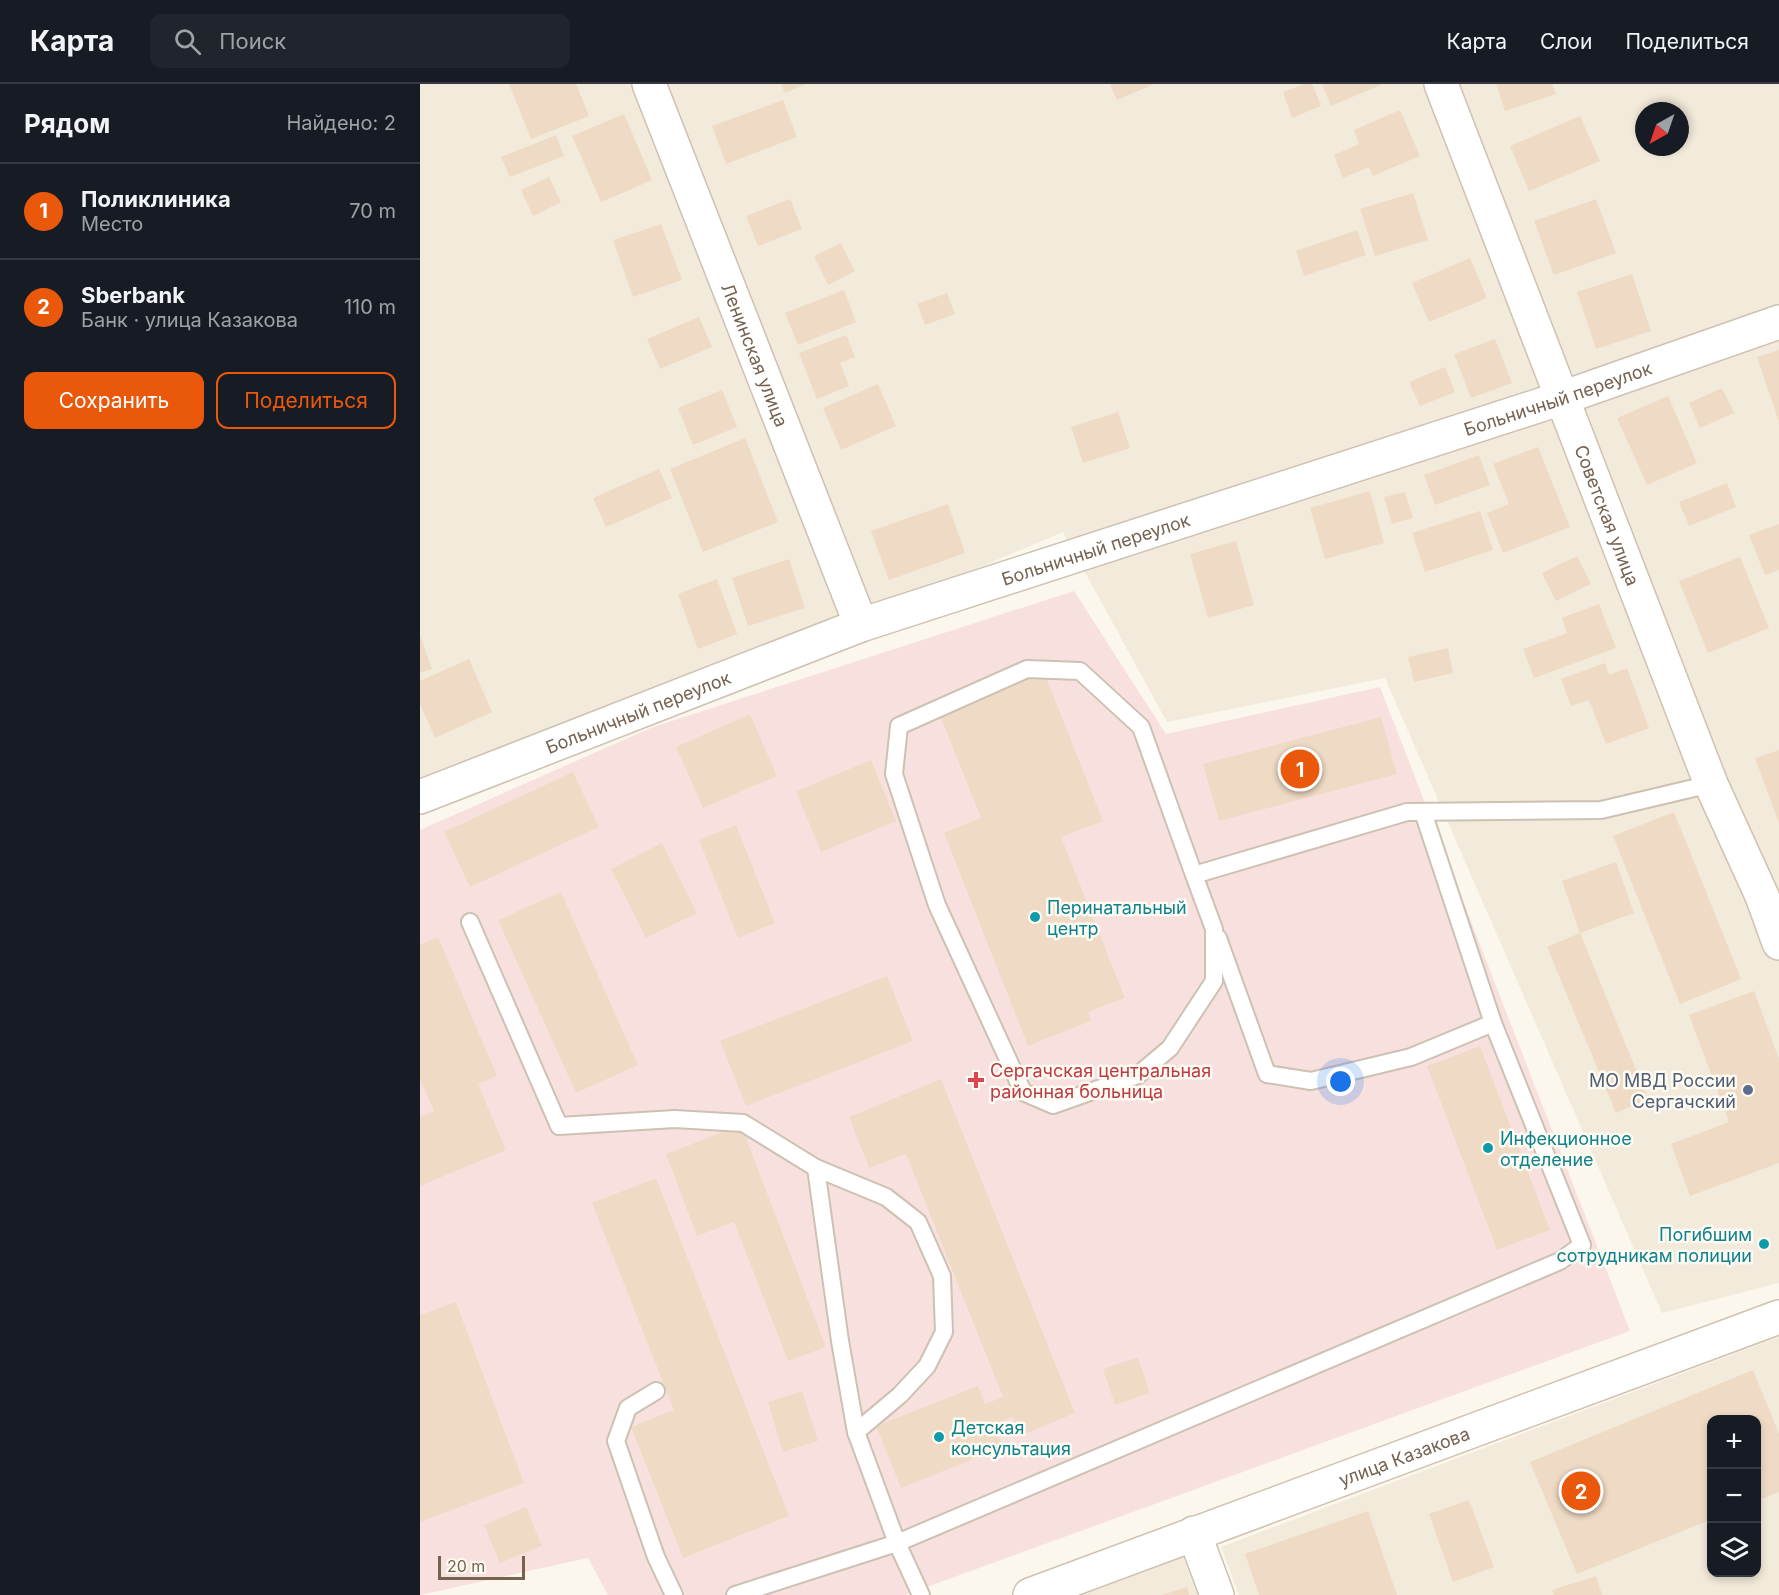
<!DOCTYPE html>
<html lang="ru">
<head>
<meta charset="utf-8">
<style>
  body { margin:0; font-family:Inter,sans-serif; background:#20242c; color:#f1f3f6 }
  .controls { position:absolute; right:18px; bottom:18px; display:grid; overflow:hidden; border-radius:12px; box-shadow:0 3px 9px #0003 }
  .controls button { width:54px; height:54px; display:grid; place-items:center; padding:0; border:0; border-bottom:2px solid #363941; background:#171b24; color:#f1f3f6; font:30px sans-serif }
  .compass { position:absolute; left:1215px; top:18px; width:54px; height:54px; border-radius:50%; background:#171b24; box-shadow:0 3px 9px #0003; rotate:220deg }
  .scale { position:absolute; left:18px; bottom:15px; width:87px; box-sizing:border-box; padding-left:6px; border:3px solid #756250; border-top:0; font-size:16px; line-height:21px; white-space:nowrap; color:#756250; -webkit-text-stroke:4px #fefbf2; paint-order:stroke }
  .you { position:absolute; left:921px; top:998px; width:21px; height:21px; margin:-15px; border:4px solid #fff; border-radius:50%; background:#1a73e8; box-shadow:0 0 0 9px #1a73e833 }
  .badge { display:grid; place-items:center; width:39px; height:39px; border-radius:50%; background:#ea580c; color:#fff; font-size:20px; font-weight:700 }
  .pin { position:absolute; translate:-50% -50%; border:3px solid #fff; box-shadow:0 2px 6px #0006 }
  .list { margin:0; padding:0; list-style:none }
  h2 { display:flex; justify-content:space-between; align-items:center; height:78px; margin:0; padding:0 24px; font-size:26px }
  h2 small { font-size:20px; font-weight:400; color:#9ea1a6 }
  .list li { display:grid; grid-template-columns:39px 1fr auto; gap:18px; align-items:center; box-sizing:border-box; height:96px; padding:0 24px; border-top:2px solid #363941 }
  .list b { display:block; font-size:22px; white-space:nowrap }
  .list p { margin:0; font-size:20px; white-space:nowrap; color:#9ea1a6 }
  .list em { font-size:20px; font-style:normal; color:#9ea1a6 }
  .actions { display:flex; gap:12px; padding:18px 24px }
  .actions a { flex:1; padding:14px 0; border:2px solid #ea580c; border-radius:12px; text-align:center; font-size:21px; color:#ea580c }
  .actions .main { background:#ea580c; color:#fff }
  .icon { flex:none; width:33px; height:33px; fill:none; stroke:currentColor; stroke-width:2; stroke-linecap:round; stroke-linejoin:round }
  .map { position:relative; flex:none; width:1359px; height:1511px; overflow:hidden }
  header { display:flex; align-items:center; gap:36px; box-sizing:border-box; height:84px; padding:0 30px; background:#171b24; border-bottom:2px solid #363941 }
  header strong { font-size:28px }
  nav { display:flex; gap:33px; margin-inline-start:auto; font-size:21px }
  .search { width:420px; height:54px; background:#20242c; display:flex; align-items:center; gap:15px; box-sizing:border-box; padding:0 21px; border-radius:12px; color:#9ea1a6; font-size:22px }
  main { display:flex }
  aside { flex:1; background:#171b24 }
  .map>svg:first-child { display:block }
  .residential { fill:#f2eada; fill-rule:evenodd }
  .medical { fill:#f8e0df }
  .building { fill:#efdbc5 }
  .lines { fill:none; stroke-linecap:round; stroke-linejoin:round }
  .lane-casing { stroke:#cdc1b2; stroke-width:20 }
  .street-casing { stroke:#cdc1b2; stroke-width:36 }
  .secondary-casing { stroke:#cfc2af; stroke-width:36 }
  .lane { stroke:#fff; stroke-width:16 }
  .street { stroke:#fff; stroke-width:33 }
  .secondary { stroke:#fff; stroke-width:33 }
  .culture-dot { fill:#0f9aa8; stroke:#fefbf2; stroke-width:2 }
  .health-dot { fill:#e0444e; stroke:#fefbf2; stroke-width:2 }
  .service-dot { fill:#5c6f8a; stroke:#fefbf2; stroke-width:2 }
  .labels { text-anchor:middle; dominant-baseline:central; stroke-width:5; stroke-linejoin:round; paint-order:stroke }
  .street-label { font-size:18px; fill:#756250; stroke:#fefbf2 }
  .culture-label { font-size:18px; fill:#0d838f; stroke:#fefbf2; text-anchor:start }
  .health-label { font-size:18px; fill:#be3a42; stroke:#fefbf2; text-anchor:start }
  .service-label { font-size:18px; fill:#4e5e75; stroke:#fefbf2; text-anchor:end }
</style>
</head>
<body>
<header>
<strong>Карта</strong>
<div class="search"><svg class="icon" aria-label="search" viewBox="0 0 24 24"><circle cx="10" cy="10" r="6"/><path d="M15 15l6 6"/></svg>Поиск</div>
<nav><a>Карта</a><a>Слои</a><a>Поделиться</a></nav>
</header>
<main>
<aside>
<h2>Рядом<small>Найдено: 2</small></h2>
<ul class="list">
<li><span class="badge">1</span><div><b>Поликлиника</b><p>Место</p></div><em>70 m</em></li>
<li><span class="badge">2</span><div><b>Sberbank</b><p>Банк · улица Казакова</p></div><em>110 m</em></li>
</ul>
<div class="actions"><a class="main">Сохранить</a><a>Поделиться</a></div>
</aside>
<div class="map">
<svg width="1359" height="1511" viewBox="0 0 1359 1511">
  <rect width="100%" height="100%" fill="#fbf7ec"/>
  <g class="residential">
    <path d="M0 0H1359V1199L1242 1229 965 594 747 638 643 448 0 720ZM1224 27H1260V63H1224Z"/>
    <path d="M1359 1253V1511H819L801 1463ZM1292 1336H1336V1488H1292Z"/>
    <polygon points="760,1466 778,1511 643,1511"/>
  </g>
  <polygon class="medical" points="654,507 746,650 960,603 1210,1247 485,1511 188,1511 168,1474 0,1511 0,746 233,643"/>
  <g class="building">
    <polygon points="89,0 156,0 169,32 111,55"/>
    <polygon points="361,0 386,0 365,9"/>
    <polygon points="690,0 734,0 697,16"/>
    <polygon points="884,0 892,0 901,22 872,34 863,8"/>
    <polygon points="902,0 963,0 911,22"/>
    <polygon points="1076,0 1132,0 1136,10 1085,27"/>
    <polygon points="363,16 377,53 306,80 292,42"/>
    <polygon points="980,26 1000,72 953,92 949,83 923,94 914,71 939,60 934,46"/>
    <polygon points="204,30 232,96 181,118 152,52"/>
    <polygon points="1160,32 1180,77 1109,107 1090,62"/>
    <polygon points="136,51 144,72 90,93 81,73"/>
    <polygon points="129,93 141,118 113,132 101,106"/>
    <polygon points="993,109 1008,156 955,172 940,125"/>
    <polygon points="370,115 382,145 338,162 326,132"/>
    <polygon points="1176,115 1196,169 1134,191 1114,137"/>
    <polygon points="241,140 262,196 213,213 193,156"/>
    <polygon points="937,146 946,171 884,192 876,167"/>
    <polygon points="421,159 435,187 408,201 394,172"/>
    <polygon points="1050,174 1067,214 1009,238 992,199"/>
    <polygon points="1212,190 1231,247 1176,265 1157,208"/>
    <polygon points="424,206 436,238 378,261 365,229"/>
    <polygon points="527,209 535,230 505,241 497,220"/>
    <polygon points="279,233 292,263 240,285 227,255"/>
    <polygon points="426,251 435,273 420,279 429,302 397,315 379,269"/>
    <polygon points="1075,255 1092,299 1051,314 1034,270"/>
    <polygon points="1359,266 1359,338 1337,273"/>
    <polygon points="1025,283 1035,308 1000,322 989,298"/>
    <polygon points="458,300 476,342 421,366 403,324"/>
    <polygon points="1302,304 1314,329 1280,344 1269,319"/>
    <polygon points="302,306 317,343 273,361 258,324"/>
    <polygon points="1248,312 1277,379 1227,401 1197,334"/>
    <polygon points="698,328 710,364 663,379 651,343"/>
    <polygon points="325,354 358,438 283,468 250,385"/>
    <polygon points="1118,363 1150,443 1083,469 1067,429 1089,420 1073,380"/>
    <polygon points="1059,371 1070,401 1015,421 1004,391"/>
    <polygon points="239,385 252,414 186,443 173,414"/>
    <polygon points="1307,399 1316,423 1269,442 1259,418"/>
    <polygon points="950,407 964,459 905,475 890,424"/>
    <polygon points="985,408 993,434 972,440 964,413"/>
    <polygon points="528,420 545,469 469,496 451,447"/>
    <polygon points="1060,427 1073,466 1005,488 992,449"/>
    <polygon points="1359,440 1359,486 1345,491 1329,451"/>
    <polygon points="816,457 834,521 788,534 770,470"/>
    <polygon points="1157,472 1171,500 1136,517 1122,489"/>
    <polygon points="1320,473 1349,544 1288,569 1259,497"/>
    <polygon points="369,475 385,524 328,542 312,494"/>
    <polygon points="297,495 317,550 278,565 258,510"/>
    <polygon points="1179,520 1196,564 1114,594 1103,565 1147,549 1142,534"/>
    <polygon points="0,551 12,585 0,589"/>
    <polygon points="1028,564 1033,589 994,598 988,573"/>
    <polygon points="49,575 72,628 15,654 0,620 0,597"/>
    <polygon points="1185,579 1189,591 1207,584 1229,644 1186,660 1169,616 1151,622 1141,595"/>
    <polygon points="624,588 683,737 641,753 705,914 668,928 671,937 608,962 524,749 561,734 519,629"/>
    <polygon points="330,630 357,692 283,724 256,663"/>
    <polygon points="961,633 977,690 799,737 783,680"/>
    <polygon points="1359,666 1359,739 1335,674"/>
    <polygon points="451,676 476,737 401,768 376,707"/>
    <polygon points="153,688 179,743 50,803 24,748"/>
    <polygon points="1254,728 1321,895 1260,920 1193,752"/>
    <polygon points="316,741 355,839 318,854 279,756"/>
    <polygon points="242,759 277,829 226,854 191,785"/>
    <polygon points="1196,778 1214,829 1160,849 1142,797"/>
    <polygon points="141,808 218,981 156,1009 78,836"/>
    <polygon points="1160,849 1228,1015 1196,1029 1127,863"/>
    <polygon points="18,853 77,992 58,1000 86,1066 0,1102 0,1033 14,1027 0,994 0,861"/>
    <polygon points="467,892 493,957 326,1022 300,957"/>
    <polygon points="1334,907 1359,975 1359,1079 1270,1112 1251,1060 1309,1038 1269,931"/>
    <polygon points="1060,962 1130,1146 1077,1166 1007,982"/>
    <polygon points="521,995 655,1329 600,1352 593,1333 573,1340 583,1363 481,1404 456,1342 558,1302 565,1320 583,1313 486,1070 449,1084 429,1033"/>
    <polygon points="321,1041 406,1263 368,1277 314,1138 277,1152 246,1070"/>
    <polygon points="236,1094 369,1432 263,1474 211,1343 254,1326 172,1119"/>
    <polygon points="36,1218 104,1399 0,1438 0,1231"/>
    <polygon points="718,1273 730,1309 695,1321 683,1285"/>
    <polygon points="1333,1286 1359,1350 1359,1408 1336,1417 1336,1336 1292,1336 1292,1435 1157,1490 1110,1378"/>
    <polygon points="382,1307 398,1357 363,1368 348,1318"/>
    <polygon points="1049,1416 1074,1483 1033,1498 1009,1430"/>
    <polygon points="106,1423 122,1462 80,1479 64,1441"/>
    <polygon points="948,1427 977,1511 839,1511 825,1470"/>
    <polygon points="1176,1492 1182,1511 1134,1511 1132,1506"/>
    <polygon points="767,1503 769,1511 742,1511"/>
  </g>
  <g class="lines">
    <g class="lane-casing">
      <g id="lane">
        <polyline points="774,791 794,845 794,897 750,964 718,991 633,1021 603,1008 517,821 474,690 479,642 607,585 660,587 721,643 774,791 987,728 1181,726 1291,700"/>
        <polyline points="50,838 139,1042 255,1035 323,1039 396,1084 420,1257 436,1348 477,1459 315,1511"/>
        <polyline points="798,854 847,990 891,997 991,973 1073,939 1003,728"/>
        <polyline points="396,1084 466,1113 498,1138 522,1192 524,1248 507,1282 480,1311 436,1348"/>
        <polyline points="236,1307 208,1324 196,1357 236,1473 254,1511"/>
        <polyline points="501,1511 477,1459 1140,1177 1162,1161 1073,939"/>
      </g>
    </g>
    <g class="street-casing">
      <g id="street">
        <path id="s1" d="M229 0 441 541"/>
        <path id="s2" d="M0 713 441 541 1142 314 1359 238"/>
        <polyline points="774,1449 797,1511"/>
      </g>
    </g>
    <g class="secondary-casing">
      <g id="secondary">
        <path id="s3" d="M1021 0 1291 700 1342 812 1359 859"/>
        <path id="s4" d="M610 1511 1359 1233"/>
      </g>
    </g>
    <use href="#lane" class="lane"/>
    <use href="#street" class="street"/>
    <use href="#secondary" class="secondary"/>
  </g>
  <g class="culture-dot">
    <circle cx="615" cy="833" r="6"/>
    <circle cx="1068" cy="1064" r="6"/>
    <circle cx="1344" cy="1160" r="6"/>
    <circle cx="519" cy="1353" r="6"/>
  </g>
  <path class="health-dot" d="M553 987h6v6h6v6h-6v6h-6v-6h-6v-6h6z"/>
  <circle class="service-dot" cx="1328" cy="1006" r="6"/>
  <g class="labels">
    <g class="street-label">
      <text stroke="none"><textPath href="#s1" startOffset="291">Ленинская улица</textPath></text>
      <text stroke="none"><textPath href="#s2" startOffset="1206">Больничный переулок</textPath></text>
      <text stroke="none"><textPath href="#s3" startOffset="462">Советская улица</textPath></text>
      <text stroke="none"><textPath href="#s2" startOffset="720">Больничный переулок</textPath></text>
      <text stroke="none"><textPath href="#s2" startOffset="234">Больничный переулок</textPath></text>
      <text stroke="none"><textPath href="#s4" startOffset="399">улица Казакова</textPath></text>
    </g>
    <g class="culture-label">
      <text x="627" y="823">Перинатальный<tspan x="627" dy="21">центр</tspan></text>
      <text x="1080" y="1054">Инфекционное<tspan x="1080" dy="21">отделение</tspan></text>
      <text x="1332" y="1150" text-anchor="end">Погибшим<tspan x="1332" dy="21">сотрудникам полиции</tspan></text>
      <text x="531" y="1343">Детская<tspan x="531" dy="21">консультация</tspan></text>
    </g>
    <g class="health-label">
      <text x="570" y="986">Сергачская центральная<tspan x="570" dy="21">районная больница</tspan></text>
    </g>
    <g class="service-label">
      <text x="1316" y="996">МО МВД России<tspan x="1316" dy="21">Сергачский</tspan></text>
    </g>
  </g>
</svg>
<div class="controls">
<button>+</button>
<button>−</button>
<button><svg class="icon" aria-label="layers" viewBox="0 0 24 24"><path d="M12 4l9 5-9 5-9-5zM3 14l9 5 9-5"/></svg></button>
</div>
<svg class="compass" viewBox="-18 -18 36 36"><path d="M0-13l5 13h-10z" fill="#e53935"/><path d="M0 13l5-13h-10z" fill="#9ea1a6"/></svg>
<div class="scale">20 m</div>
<div class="you"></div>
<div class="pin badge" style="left:880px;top:685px">1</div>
<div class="pin badge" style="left:1161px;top:1407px">2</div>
</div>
</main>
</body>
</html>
